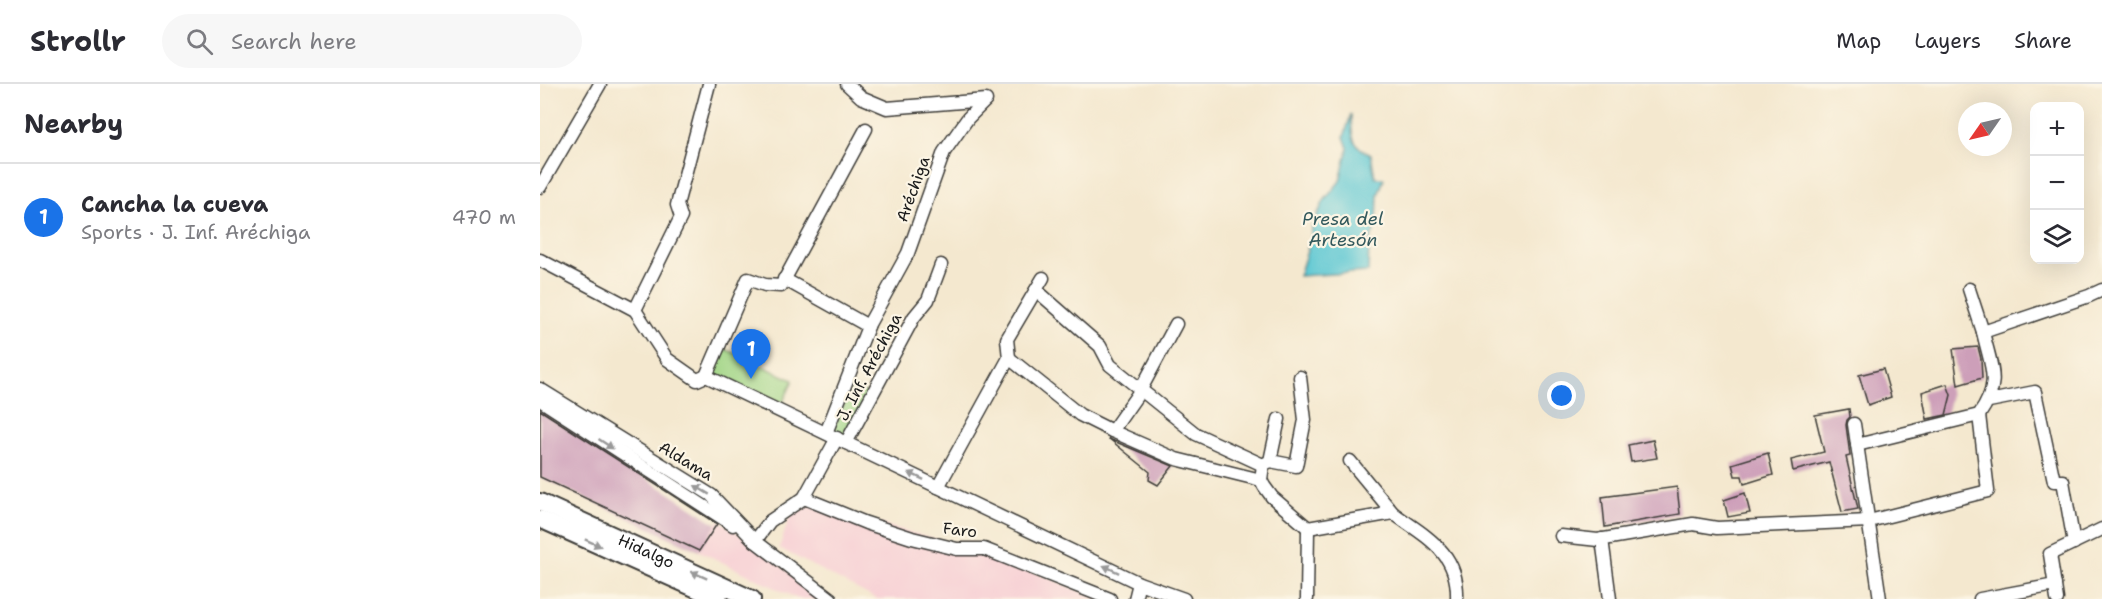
<!DOCTYPE html>
<html lang="en">
<head>
<meta charset="utf-8">
<style>
  body { margin:0; font-family:"Shantell Sans",sans-serif; background:#f7f7f7; color:#2b2b33 }
  .controls { position:absolute; right:18px; top:18px; display:grid; overflow:hidden; border-radius:12px; box-shadow:0 6px 24px #0002 }
  .controls button { width:54px; height:54px; display:grid; place-items:center; padding:0; border:0; border-bottom:2px solid #e1e1e2; background:#fff; color:#2b2b33; font:30px sans-serif }
  .compass { position:absolute; left:1418px; top:18px; width:54px; height:54px; border-radius:50%; background:#fff; box-shadow:0 6px 24px #0002; rotate:236deg }
  .you { position:absolute; left:1022px; top:312px; width:21px; height:21px; margin:-15px; border:4px solid #fff; border-radius:50%; background:#1a73e8; box-shadow:0 0 0 9px #1a73e833 }
  .badge { display:grid; place-items:center; width:39px; height:39px; border-radius:50%; background:#1a73e8; color:#fff; font-size:20px; font-weight:700 }
  .pin { position:absolute; translate:-50% -50px; filter:drop-shadow(0 2px 3px #0008) }
  .pin::after { content:''; position:absolute; top:32px; width:21px; height:18px; background:inherit; clip-path:polygon(0 0,100% 0,50% 100%) }
  .list { margin:0; padding:0; list-style:none }
  h2 { display:flex; justify-content:space-between; align-items:center; height:78px; margin:0; padding:0 24px; font-size:26px }
  h2 small { font-size:20px; font-weight:400; color:#7c7c81 }
  .list li { display:grid; grid-template-columns:39px 1fr auto; gap:18px; align-items:center; box-sizing:border-box; height:108px; padding:0 24px; border-top:2px solid #e1e1e2 }
  .list b { display:block; font-size:22px; white-space:nowrap }
  .list p { margin:0; font-size:20px; white-space:nowrap; color:#7c7c81 }
  .list em { font-size:20px; font-style:normal; color:#7c7c81 }
  .icon { flex:none; width:33px; height:33px; fill:none; stroke:currentColor; stroke-width:2; stroke-linecap:round; stroke-linejoin:round }
  .map { position:relative; flex:none; width:1562px; height:515px; overflow:hidden }
  header { display:flex; align-items:center; gap:36px; box-sizing:border-box; height:84px; padding:0 30px; background:#fff; border-bottom:2px solid #e1e1e2 }
  header strong { font-size:28px }
  nav { display:flex; gap:33px; margin-inline-start:auto; font-size:21px }
  .search { width:420px; height:54px; background:#f7f7f7; display:flex; align-items:center; gap:15px; box-sizing:border-box; padding:0 21px; border-radius:33px; color:#7c7c81; font-size:22px }
  main { display:flex }
  aside { flex:1; background:#fff }
  .map>svg:first-child { display:block }
  .built { fill:#f7cfd4 }
  .green { fill:#a2d687; stroke:#5f7952; stroke-width:1.5 }
  .water { fill:#5bc7d3; stroke:#3c7278; stroke-width:1.5 }
  .building { fill:#cd9fb9 }
  .lines { fill:none; stroke-linecap:round; stroke-linejoin:round }
  .street-casing { stroke:#3c3b37; stroke-width:15 }
  .secondary-casing { stroke:#3c3b37; stroke-width:20 }
  .street { stroke:#fff; stroke-width:12 }
  .secondary { stroke:#fff; stroke-width:16 }
  .oneway { fill:#999 }
  .labels { text-anchor:middle; dominant-baseline:central; stroke-width:4.5; stroke-linejoin:round; paint-order:stroke }
  .street-label { font-size:16px; fill:#1c1c1c; stroke:#fcf5e5 }
  .water-label { font-size:18px; font-style:italic; fill:#32585c; stroke:#fcf5e5 }
</style>
</head>
<body>
<header>
<strong>Strollr</strong>
<div class="search"><svg class="icon" aria-label="search" viewBox="0 0 24 24"><circle cx="10" cy="10" r="6"/><path d="M15 15l6 6"/></svg>Search here</div>
<nav><a>Map</a><a>Layers</a><a>Share</a></nav>
</header>
<main>
<aside>
<h2>Nearby<small></small></h2>
<ul class="list">
<li><span class="badge">1</span><div><b>Cancha la cueva</b><p>Sports · J. Inf. Aréchiga</p></div><em>470 m</em></li>
</ul>
</aside>
<div class="map">
<svg width="1562" height="515" viewBox="0 0 1562 515">
  <rect width="100%" height="100%" fill="#fcf5e5"/>
  <filter id="ink" filterUnits="userSpaceOnUse"><feTurbulence type="fractalNoise" baseFrequency=".0167" numOctaves="2"/><feDisplacementMap in="SourceGraphic" scale="12" xChannelSelector="R" yChannelSelector="G"/><feConvolveMatrix kernelMatrix="1 2 1 2 8 2 1 2 1" color-interpolation-filters="sRGB"/></filter>
  <filter id="wash" filterUnits="userSpaceOnUse"><feTurbulence type="fractalNoise" baseFrequency=".008" numOctaves="4" result="noise"/><feDisplacementMap in="SourceGraphic" scale="24" xChannelSelector="R" yChannelSelector="G"/><feGaussianBlur stdDeviation="1.35" result="paint"/><feColorMatrix in="noise" values="0 0 0 0 0 0 0 0 0 0 0 0 0 0 0 0 0 1.4 0 .05"/><feComposite in="paint" operator="in"/></filter>
  <g filter="url(#wash)">
    <rect width="100%" height="100%" fill="#f4e8cf"/>
    <g class="built">
      <polygon points="272,421 446,469 561,515 336,515 239,464 251,430"/>
      <polygon points="179,436 226,469 282,515 258,515 159,467"/>
    </g>
    <g class="green">
      <polygon points="183,264 253,296 239,327 169,293"/>
      <polygon points="313,302 329,310 306,357 290,349"/>
    </g>
    <path class="water" d="M811 30C812 53 810 60 831 71L835 93 844 95 838 111 837 139 829 159 828 188 759 192 771 154 772 142 784 117 800 97 808 64 804 53Z"/>
    <g id="blocks">
      <g class="building">
        <polygon points="1438,263 1441,275 1442,294 1418,301 1413,265"/>
        <polygon points="1343,285 1351,313 1328,321 1319,291"/>
        <polygon points="1407,300 1411,311 1406,331 1387,335 1382,308"/>
        <polygon points="1309,325 1310,333 1307,336 1306,341 1310,372 1306,373 1318,425 1302,428 1289,378 1253,387 1251,376 1284,368 1275,331"/>
        <polygon points="0,326 177,440 159,467 0,393"/>
        <polygon points="568,354 569,355 633,382 618,401 609,396 610,388"/>
        <polygon points="1113,356 1117,374 1091,378 1088,361"/>
        <polygon points="1228,369 1233,391 1204,400 1202,392 1195,392 1192,380"/>
        <polygon points="1137,403 1140,430 1065,443 1062,413"/>
        <polygon points="1205,409 1210,429 1188,433 1184,416"/>
      </g>
    </g>
  </g>
  <g filter="url(#ink)">
    <use href="#blocks" fill-opacity="0" stroke="#3c3b37" stroke-width="1.5"/>
    <g class="lines">
      <g class="street-casing">
        <g id="street">
          <polyline points="0,103 60,0"/>
          <polyline points="0,176 95,226 127,275 157,296 166,292 306,359 374,233 388,216 401,181"/>
          <polyline points="244,195 328,242"/>
          <polyline points="1429,205 1443,248"/>
          <polyline points="496,206 560,262 570,281 656,350 723,381"/>
          <polyline points="95,226 141,133 137,121 169,0"/>
          <polyline points="469,274 540,331 572,347 600,307 636,240"/>
          <polyline points="166,292 208,195 225,201 241,202 326,45"/>
          <polyline points="0,305 171,411 215,457 291,515"/>
          <polyline points="0,316 193,441"/>
          <polyline points="1449,317 1495,308 1514,397 1523,397 1534,459"/>
          <path d="M739 335 730 377 723 381 721 396 724 402 732 413 768 444 853 429C886 453 919 468 917 515"/>
          <polyline points="1314,340 1340,515"/>
          <polyline points="572,347 636,375 721,396"/>
          <polyline points="286,349 329,240 368,169 404,68 428,34 446,16 347,24 321,13 307,0"/>
          <polyline points="306,359 599,499 644,515"/>
          <path d="M1317 361 1439 331C1462 298 1451 284 1443 248L1549 212 1562 206"/>
          <polyline points="730,377 756,382 765,336 760,293"/>
          <polyline points="810,377 853,429"/>
          <polyline points="398,403 469,274 467,255 503,194"/>
          <polyline points="264,414 326,439 372,454 417,465 444,465 570,515"/>
          <polyline points="1021,452 1058,456 1153,440 1177,444 1329,437 1448,407 1439,331"/>
          <polyline points="1062,455 1070,515"/>
          <polyline points="215,457 230,437 264,414 297,354"/>
          <polyline points="595,515 599,499"/>
          <polyline points="767,515 768,444"/>
          <polyline points="1440,515 1515,501"/>
          <polyline points="1517,515 1510,470 1562,445"/>
        </g>
      </g>
      <g class="secondary-casing">
        <g id="secondary">
          <path id="s1" d="M0 418 212 515"/>
          <polyline points="0,435 179,515"/>
        </g>
      </g>
      <use href="#street" class="street"/>
      <use href="#secondary" class="secondary"/>
    </g>
    <defs><path id="oneway-solid" d="M-6-.8H1V-3.2L6.5 0L1 3.2V.8H-6Z" transform="scale(1.5)"/></defs>
    <g class="oneway">
      <use href="#oneway-solid" transform="translate(66 360) rotate(34)"/>
      <use href="#oneway-solid" transform="translate(376 392) rotate(-154)"/>
      <use href="#oneway-solid" transform="translate(162 406) rotate(-149)"/>
      <use href="#oneway-solid" transform="translate(53 459) rotate(24)"/>
      <use href="#oneway-solid" transform="translate(571 485) rotate(-155)"/>
      <use href="#oneway-solid" transform="translate(159 491) rotate(-156)"/>
    </g>
  </g>
  <g class="labels">
    <g class="street-label">
      <text transform="translate(373 105) rotate(-70)">Aréchiga</text>
      <text transform="translate(329 283) rotate(-62)">J. Inf. Aréchiga</text>
      <text transform="translate(146 377) rotate(31)">Aldama</text>
      <text transform="translate(420 446) rotate(7)">Faro</text>
      <text stroke="none"><textPath href="#s1" startOffset="117">Hidalgo</textPath></text>
    </g>
    <g class="water-label">
      <text x="803" y="135">Presa del<tspan x="803" dy="21">Artesón</tspan></text>
    </g>
  </g>
</svg>
<div class="controls">
<button>+</button>
<button>−</button>
<button><svg class="icon" aria-label="layers" viewBox="0 0 24 24"><path d="M12 4l9 5-9 5-9-5zM3 14l9 5 9-5"/></svg></button>
</div>
<svg class="compass" viewBox="-18 -18 36 36"><path d="M0-13l5 13h-10z" fill="#e53935"/><path d="M0 13l5-13h-10z" fill="#7c7c81"/></svg>
<div class="you"></div>
<div class="pin badge" style="left:211px;top:295px">1</div>
</div>
</main>
</body>
</html>
